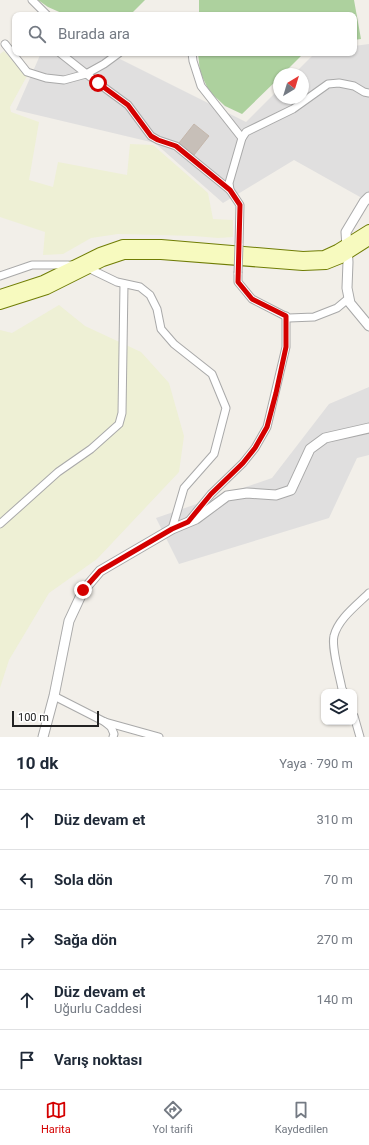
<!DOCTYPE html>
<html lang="tr">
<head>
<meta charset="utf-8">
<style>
  body { margin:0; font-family:Roboto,sans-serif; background:#f6f6f7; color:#1f2937 }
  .controls { position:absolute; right:12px; bottom:12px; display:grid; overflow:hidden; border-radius:8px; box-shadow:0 1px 3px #0004 }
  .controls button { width:36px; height:36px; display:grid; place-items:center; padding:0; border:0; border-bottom:1px solid #e0e1e3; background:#fff; color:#1f2937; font:20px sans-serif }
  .compass { position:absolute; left:273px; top:68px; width:36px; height:36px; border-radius:50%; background:#fff; box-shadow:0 1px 3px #0004; rotate:38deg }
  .scale { position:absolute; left:12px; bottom:10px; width:87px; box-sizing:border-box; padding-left:4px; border:2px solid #222; border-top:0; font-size:11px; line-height:14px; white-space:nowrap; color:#222; -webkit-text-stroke:3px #fff; paint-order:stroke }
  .stop { position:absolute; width:12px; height:12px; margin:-9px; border:3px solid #d40000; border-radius:50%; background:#fff }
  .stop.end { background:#d40000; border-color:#fff; box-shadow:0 1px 4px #0008 }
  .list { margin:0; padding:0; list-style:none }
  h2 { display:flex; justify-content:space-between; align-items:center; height:52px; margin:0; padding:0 16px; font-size:17px }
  h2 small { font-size:13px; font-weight:400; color:#747a83 }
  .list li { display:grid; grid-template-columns:26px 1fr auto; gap:12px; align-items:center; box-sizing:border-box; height:60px; padding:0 16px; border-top:1px solid #e0e1e3 }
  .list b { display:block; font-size:15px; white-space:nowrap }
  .list p { margin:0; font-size:13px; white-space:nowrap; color:#747a83 }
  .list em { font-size:13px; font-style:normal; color:#747a83 }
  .icon { flex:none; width:22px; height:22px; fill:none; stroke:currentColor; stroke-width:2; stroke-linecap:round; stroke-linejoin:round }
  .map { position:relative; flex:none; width:369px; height:737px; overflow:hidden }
  .search { position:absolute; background:#fff; box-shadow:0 1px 3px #0004; left:12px; right:12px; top:12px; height:44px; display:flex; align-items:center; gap:10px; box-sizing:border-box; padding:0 14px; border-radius:8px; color:#747a83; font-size:15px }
  .sheet { height:352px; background:#fff }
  nav { display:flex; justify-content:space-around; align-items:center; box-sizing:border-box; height:56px; border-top:1px solid #e0e1e3; background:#fff; font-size:11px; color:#747a83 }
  nav a { display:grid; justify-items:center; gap:2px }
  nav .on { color:#d40000 }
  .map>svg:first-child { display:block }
  .residential { fill:#e0dfdf }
  .farmland { fill:#eef0d5 }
  .forest { fill:#add19e }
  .building { fill:#c7bfb8; stroke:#c4b6ab }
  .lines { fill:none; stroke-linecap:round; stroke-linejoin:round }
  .minor-casing { stroke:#a9a9a9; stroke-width:9 }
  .tertiary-casing { stroke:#a9a9a9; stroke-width:11 }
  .secondary-casing { stroke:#707d05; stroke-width:12 }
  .minor { stroke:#fff; stroke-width:7 }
  .tertiary { stroke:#fff; stroke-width:9 }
  .secondary { stroke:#f7fabf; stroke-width:10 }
  .minor-bridge-casing { stroke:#a9a9a9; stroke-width:9; stroke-linecap:butt }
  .minor-bridge { stroke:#fff; stroke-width:7 }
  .route { stroke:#d40000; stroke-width:5 }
</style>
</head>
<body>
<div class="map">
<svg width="369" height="737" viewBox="0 0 369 737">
  <rect width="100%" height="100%" fill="#f2efe9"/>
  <g class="residential">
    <polygon points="369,44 369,202 294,160 223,203 155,143 16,110 41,53 108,53 246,122 279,89 279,98 303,98 303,74 294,74 315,53 354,53 354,46"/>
    <polygon points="369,387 369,455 357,458 329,518 179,564 156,518 272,478 329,404"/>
  </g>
  <g class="farmland">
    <polygon points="4,51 27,76 10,107 11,112 39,122 29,180 53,187 58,162 127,175 130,144 153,145 208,193 213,219 233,220 233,237 218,238 194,236 118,234 91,238 63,254 43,255 45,232 0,217 0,54"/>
    <polygon points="59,305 85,326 141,352 169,383 184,436 179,472 97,559 49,593 9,660 0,688 0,330 12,333"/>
  </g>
  <g class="forest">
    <polygon points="38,0 145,0 130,15 66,15 48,7"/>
    <polygon points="199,0 354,0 361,39 354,40 354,15 199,15"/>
    <polygon points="198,53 304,53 283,74 279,74 279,78 242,114 225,106 209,91 200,72"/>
  </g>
  <polygon class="building" points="194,124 209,136 194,155 179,143"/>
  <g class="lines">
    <g class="minor-casing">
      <g id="minor">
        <polyline points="32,0 47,15"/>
        <polyline points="5,44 27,72 46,78 64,80 86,74 104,64 119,53"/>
        <polyline points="60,53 98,83 128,105 151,136 158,140 176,146 230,190"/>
        <polyline points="192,53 193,61 201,86 242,138"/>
        <polyline points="239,245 240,205 230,190 229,183 242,138 246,132 293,109 328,84 339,83 354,86 364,92 369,93"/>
        <polyline points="88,268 117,282 140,287 150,295 157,309 161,329 174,344 212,374 226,408 214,454 184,488 172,529"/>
        <polyline points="238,273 238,282 252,299 289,318 314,317 337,308 349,298"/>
        <polyline points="0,276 32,265 72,265"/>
        <polyline points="188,522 211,494 243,463 255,448 267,427 286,347 286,316"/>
        <polyline points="0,524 58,472 91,449 119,424 122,413 124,284"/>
        <path d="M344 692 342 689C340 677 331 647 334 636 338 619 357 605 369 593"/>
        <polyline points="54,696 105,722 159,737"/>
        <polyline points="354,716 360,737"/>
        <polyline points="105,722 111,727 114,734 113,737"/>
      </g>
    </g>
    <g class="tertiary-casing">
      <g id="tertiary">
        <polyline points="369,197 364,202 346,232 348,262 347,288 350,303 369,326"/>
        <polyline points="43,737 54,696 69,621 83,591 100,571 172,529 196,519 227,496 247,493 276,495 291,490 310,449 325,438 369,428"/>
      </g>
    </g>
    <g class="secondary-casing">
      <g id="secondary">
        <polyline points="0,295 43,281 100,253 123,245 161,245 303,257 324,256 337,250 369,230"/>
        <polyline points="0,304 47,289 103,261 124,254 161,254 303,265 326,264 341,258 369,240"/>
      </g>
    </g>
    <use href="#minor" class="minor"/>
    <use href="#tertiary" class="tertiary"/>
    <use href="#secondary" class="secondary"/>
    <g class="minor-bridge-casing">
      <polyline id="minor-bridge" points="238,273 239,245"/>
    </g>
    <use href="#minor-bridge" class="minor-bridge"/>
  </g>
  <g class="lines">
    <polyline class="route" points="83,590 100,571 172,529 188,522 211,494 243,463 255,448 267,427 276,393 286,347 286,316 252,299 238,282 240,205 230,190 176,146 158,140 151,136 128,105 98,83"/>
  </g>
</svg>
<div class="controls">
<button><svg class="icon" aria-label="layers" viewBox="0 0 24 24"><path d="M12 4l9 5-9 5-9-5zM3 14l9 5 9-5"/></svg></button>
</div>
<svg class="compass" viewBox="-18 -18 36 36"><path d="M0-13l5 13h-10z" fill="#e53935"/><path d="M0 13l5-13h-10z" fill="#747a83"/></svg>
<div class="scale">100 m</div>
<div class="stop" style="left:98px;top:83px"></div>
<div class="stop end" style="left:83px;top:590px"></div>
<div class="search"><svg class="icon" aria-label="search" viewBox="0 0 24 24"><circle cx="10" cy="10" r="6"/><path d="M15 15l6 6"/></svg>Burada ara</div>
</div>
<section class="sheet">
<h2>10 dk<small>Yaya · 790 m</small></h2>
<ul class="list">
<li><svg class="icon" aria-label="ahead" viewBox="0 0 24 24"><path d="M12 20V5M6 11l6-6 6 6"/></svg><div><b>Düz devam et</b></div><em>310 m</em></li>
<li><svg class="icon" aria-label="left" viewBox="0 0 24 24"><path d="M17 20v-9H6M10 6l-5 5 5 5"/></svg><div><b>Sola dön</b></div><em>70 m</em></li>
<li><svg class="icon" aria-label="right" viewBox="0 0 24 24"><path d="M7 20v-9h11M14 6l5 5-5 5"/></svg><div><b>Sağa dön</b></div><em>270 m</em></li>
<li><svg class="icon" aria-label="ahead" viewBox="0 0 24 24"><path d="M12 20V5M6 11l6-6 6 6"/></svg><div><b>Düz devam et</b><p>Uğurlu Caddesi</p></div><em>140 m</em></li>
<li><svg class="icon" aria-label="arrive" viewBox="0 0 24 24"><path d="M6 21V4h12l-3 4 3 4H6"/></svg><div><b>Varış noktası</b></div></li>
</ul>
</section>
<nav>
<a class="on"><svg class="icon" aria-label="map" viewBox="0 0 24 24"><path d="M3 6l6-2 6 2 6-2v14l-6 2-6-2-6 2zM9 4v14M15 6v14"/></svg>Harita</a>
<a><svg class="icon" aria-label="directions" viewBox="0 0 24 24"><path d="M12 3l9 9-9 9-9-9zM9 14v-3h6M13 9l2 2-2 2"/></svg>Yol tarifi</a>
<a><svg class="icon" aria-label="saved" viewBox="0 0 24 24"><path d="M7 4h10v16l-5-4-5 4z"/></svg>Kaydedilen</a>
</nav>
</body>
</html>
